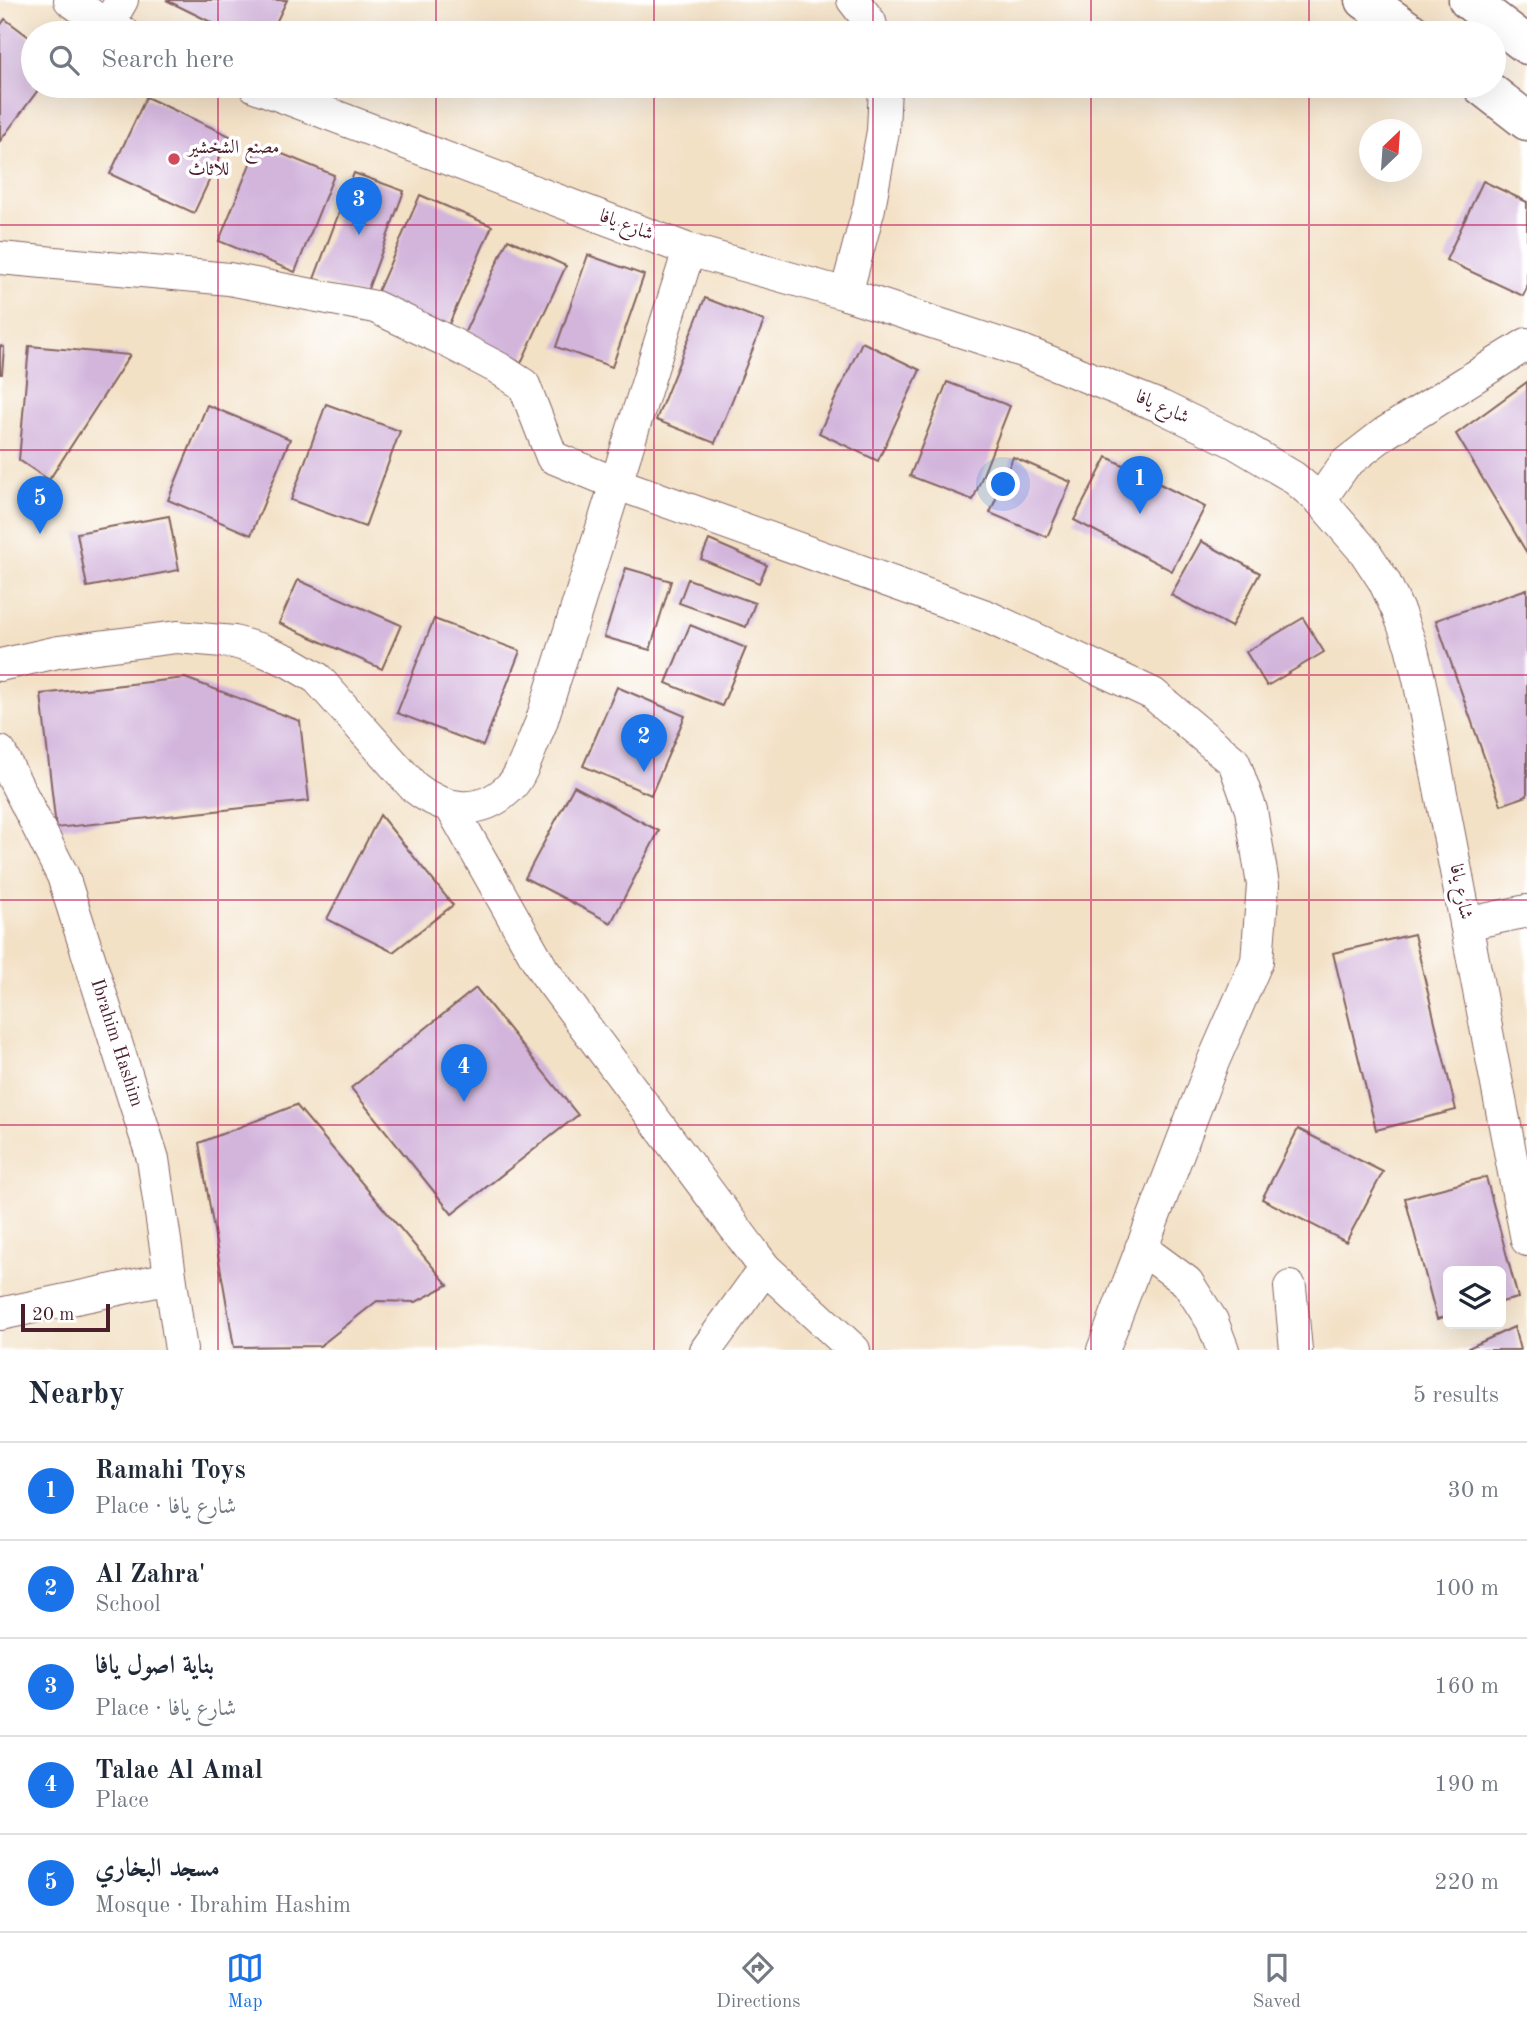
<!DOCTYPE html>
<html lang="en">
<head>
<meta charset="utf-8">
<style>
  body { margin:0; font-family:"Old Standard TT",Amiri,serif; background:#f2f2f3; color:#1f2937 }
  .controls { position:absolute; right:21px; bottom:21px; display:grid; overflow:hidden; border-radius:10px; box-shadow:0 7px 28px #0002 }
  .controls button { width:63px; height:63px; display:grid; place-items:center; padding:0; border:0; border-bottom:2px solid #e0e1e3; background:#fff; color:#1f2937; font:35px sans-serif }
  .compass { position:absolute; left:1359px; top:119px; width:63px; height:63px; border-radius:50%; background:#fff; box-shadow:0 7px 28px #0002; rotate:25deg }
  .scale { position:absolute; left:21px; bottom:18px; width:89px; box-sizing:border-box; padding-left:7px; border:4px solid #4a1f2b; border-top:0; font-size:19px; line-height:24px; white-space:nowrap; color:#4a1f2b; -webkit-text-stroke:5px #fff; paint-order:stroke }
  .you { position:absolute; left:1004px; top:485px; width:24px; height:24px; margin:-18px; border:5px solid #fff; border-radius:50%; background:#1a73e8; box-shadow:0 0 0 10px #1a73e833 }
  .badge { display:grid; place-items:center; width:46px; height:46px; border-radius:50%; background:#1a73e8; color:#fff; font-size:23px; font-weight:700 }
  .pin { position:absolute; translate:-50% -58px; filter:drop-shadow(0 2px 4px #0008) }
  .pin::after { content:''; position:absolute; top:37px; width:24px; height:21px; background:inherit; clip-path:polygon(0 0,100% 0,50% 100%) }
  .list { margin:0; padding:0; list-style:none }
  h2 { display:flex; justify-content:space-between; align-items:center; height:91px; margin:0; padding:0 28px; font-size:30px }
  h2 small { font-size:23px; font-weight:400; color:#747a83 }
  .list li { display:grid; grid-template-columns:46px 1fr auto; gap:21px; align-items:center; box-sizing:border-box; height:98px; padding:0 28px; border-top:2px solid #e0e1e3 }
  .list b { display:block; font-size:26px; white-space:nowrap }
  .list p { margin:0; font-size:23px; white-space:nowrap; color:#747a83 }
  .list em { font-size:23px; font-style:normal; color:#747a83 }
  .icon { flex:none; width:38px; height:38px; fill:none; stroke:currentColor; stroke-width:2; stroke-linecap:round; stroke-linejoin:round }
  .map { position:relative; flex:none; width:1527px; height:1350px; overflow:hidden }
  .search { position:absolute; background:#fff; box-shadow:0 7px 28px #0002; left:21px; right:21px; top:21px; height:77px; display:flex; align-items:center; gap:18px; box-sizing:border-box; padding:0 24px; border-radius:38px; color:#747a83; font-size:26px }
  .sheet { height:581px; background:#fff }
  nav { display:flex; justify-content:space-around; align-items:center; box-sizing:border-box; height:98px; border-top:2px solid #e0e1e3; background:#fff; font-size:19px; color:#747a83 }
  nav a { display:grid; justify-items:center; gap:4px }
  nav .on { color:#1a73e8 }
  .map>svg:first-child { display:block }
  .building { fill:#d3b5dc }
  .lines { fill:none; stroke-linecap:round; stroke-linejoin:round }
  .street-casing { stroke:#856361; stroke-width:34 }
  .secondary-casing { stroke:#856361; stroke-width:41 }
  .street { stroke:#fff; stroke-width:32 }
  .secondary { stroke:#fff; stroke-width:38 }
  .grid { fill:none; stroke:#c2185b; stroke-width:2; stroke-opacity:0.55 }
  .poi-dot { fill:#d1495b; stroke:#fff; stroke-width:2.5 }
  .labels { text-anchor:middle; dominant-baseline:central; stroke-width:7; stroke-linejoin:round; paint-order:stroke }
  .poi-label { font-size:19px; fill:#4a1f2b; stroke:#fff; text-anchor:start }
  .street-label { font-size:19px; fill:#4a1f2b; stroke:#fff }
</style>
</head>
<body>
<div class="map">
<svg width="1527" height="1350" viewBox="0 0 1527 1350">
  <rect width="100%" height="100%" fill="#fff"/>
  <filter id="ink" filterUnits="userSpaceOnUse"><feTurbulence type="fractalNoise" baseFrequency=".0143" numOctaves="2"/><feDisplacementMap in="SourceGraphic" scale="14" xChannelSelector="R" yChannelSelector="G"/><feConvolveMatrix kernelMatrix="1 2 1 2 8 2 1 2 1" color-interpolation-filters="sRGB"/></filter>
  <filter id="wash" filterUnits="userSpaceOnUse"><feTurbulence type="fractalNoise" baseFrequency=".00686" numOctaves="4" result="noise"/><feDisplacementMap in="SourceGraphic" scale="28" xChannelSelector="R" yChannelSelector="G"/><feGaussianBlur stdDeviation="1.57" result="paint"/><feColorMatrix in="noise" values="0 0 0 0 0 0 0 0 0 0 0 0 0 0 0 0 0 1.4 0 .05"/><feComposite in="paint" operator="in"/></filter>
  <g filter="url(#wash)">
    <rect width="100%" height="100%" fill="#f3e1c6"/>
    <g id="blocks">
      <g class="building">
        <polygon points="166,0 287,0 271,33 233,33"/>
        <polygon points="5,19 33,40 33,86 41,86 0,141 0,26"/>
        <polygon points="146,97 230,136 194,213 110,174"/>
        <polygon points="258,144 334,175 295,272 219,241"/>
        <polygon points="354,173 404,191 365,297 314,279"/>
        <polygon points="1483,181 1527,202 1527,288 1523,296 1446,260"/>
        <polygon points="420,195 492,226 446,331 374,300"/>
        <polygon points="508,239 566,266 521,363 463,336"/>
        <polygon points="588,255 644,275 612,367 556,347"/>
        <polygon points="705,298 764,321 715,443 656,420"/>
        <polygon points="862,342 920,370 878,461 819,433"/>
        <polygon points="0,346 4,347 2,374 0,374"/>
        <polygon points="29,346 130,355 49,480 19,460"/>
        <polygon points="947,382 1010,406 973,500 910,476"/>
        <polygon points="1527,382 1527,553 1456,434"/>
        <polygon points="326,404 400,431 365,527 291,500"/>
        <polygon points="207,405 290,439 251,535 168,500"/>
        <polygon points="1013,457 1071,482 1047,537 990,513"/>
        <polygon points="1107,457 1205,507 1172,571 1074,520"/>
        <polygon points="169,516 179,570 87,587 77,533"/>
        <polygon points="709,540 767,565 759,583 701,559"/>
        <polygon points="1201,541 1260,573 1231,627 1171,595"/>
        <polygon points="626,568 671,581 650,650 604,637"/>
        <polygon points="688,579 755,603 746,627 679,603"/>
        <polygon points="298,580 401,625 382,669 279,623"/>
        <polygon points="1527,589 1527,796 1501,805 1436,620"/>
        <polygon points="1303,618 1324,652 1267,686 1246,652"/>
        <polygon points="434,619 520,651 483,746 397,713"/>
        <polygon points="690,625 746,648 722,706 666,683"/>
        <polygon points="185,678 300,721 309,801 56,828 41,694"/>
        <polygon points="617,687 685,716 651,795 583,766"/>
        <polygon points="574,786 659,831 611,923 525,878"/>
        <polygon points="380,815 453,905 393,952 327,919"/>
        <polygon points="1414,934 1456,1110 1376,1130 1333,953"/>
        <polygon points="476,988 578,1115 452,1214 351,1088"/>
        <polygon points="296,1105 448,1285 416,1302 377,1301 320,1346 234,1347 199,1143"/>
        <polygon points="1298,1129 1383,1172 1346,1242 1262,1199"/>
        <polygon points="1486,1177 1518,1298 1501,1302 1501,1271 1448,1271 1448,1316 1437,1319 1405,1198"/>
        <polygon points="1514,1327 1520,1350 1464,1350"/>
      </g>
    </g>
  </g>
  <g filter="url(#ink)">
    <use href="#blocks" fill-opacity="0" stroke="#856361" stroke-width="2"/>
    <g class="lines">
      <g class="street-casing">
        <g id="street">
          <polyline points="70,0 107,26 124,33"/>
          <polyline points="853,0 870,22 873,33"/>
          <polyline points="107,26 122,0"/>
          <polyline points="255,86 689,250 846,294 1025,352 1162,407 1234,442 1293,477 1320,500 1365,552 1384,581 1399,613 1411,646 1419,679 1527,1240"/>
          <polyline points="0,258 229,279 375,307 443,339 498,368 524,385 552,457 615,483 986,616 1153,694 1234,762 1251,810 1263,885 1257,961 1212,1064 1103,1350"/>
          <polyline points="846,294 869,208 883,131 885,86"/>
          <polyline points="1320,500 1345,464 1385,433 1527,344"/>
          <path d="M0 665 58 652 177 637 234 642 262 650 288 661 317 678 414 787C444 811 482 817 511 786 522 776 534 738 541 723L689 250"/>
          <polyline points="0,752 63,876 153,1159 181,1350"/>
          <polyline points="451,807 543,970 765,1268 854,1350"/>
          <polyline points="1466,924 1527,911"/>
          <polyline points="1141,1248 1187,1282 1212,1321 1223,1350"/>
          <polyline points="1290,1287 1296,1350"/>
          <polyline points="0,1314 170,1278"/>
          <polyline points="706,1350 765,1268"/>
        </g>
      </g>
      <g class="secondary-casing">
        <g id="secondary">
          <polyline points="1365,0 1412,33"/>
          <polyline points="1468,0 1527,45"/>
          <polyline points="1482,86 1527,121"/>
        </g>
      </g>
      <use href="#street" class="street"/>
      <use href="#secondary" class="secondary"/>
    </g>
  </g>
  <path class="grid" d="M218 0V33M436 0V33M654 0V33M873 0V33M1091 0V33M1309 0V33M218 86V1350M436 86V1350M654 86V1350M873 86V1350M1091 86V1350M1309 86V1350M0 225H1527M0 450H1527M0 675H1527M0 900H1527M0 1125H1527"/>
  <circle class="poi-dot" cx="174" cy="159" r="7"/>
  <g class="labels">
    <g class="poi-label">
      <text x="188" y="148">مصنع الشخشير<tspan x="188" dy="22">للاثاث</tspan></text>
    </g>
    <g class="street-label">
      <text transform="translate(626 226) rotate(21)">شارع يافا</text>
      <text transform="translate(1162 408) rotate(24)">شارع يافا</text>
      <text transform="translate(1460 892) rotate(79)">شارع يافا</text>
      <text transform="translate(116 1043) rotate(72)">Ibrahim Hashim</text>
    </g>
  </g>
</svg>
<div class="controls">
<button><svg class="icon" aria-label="layers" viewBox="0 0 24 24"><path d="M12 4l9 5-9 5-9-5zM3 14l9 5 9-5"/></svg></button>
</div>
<svg class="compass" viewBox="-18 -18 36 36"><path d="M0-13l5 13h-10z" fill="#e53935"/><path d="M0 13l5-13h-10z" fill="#747a83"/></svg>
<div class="scale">20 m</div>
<div class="you"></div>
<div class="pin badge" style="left:1140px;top:514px">1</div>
<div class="pin badge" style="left:644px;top:772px">2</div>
<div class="pin badge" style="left:359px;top:235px">3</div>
<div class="pin badge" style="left:464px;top:1102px">4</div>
<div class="pin badge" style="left:40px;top:534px">5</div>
<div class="search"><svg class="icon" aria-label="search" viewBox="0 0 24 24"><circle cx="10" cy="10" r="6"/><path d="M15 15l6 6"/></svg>Search here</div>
</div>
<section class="sheet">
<h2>Nearby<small>5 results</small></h2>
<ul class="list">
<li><span class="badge">1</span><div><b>Ramahi Toys</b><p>Place · شارع يافا</p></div><em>30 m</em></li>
<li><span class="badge">2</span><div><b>Al Zahra'</b><p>School</p></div><em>100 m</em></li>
<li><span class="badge">3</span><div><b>بناية اصول يافا</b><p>Place · شارع يافا</p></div><em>160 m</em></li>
<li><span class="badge">4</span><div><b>Talae Al Amal</b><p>Place</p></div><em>190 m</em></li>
<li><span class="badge">5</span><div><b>مسجد البخاري</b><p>Mosque · Ibrahim Hashim</p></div><em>220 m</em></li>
</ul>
</section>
<nav>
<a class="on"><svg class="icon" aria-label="map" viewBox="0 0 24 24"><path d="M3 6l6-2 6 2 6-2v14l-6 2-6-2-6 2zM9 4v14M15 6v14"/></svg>Map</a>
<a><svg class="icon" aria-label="directions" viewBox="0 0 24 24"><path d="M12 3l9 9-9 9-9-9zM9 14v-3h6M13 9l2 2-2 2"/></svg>Directions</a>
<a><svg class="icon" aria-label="saved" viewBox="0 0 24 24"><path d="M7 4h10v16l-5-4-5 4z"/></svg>Saved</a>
</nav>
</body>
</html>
